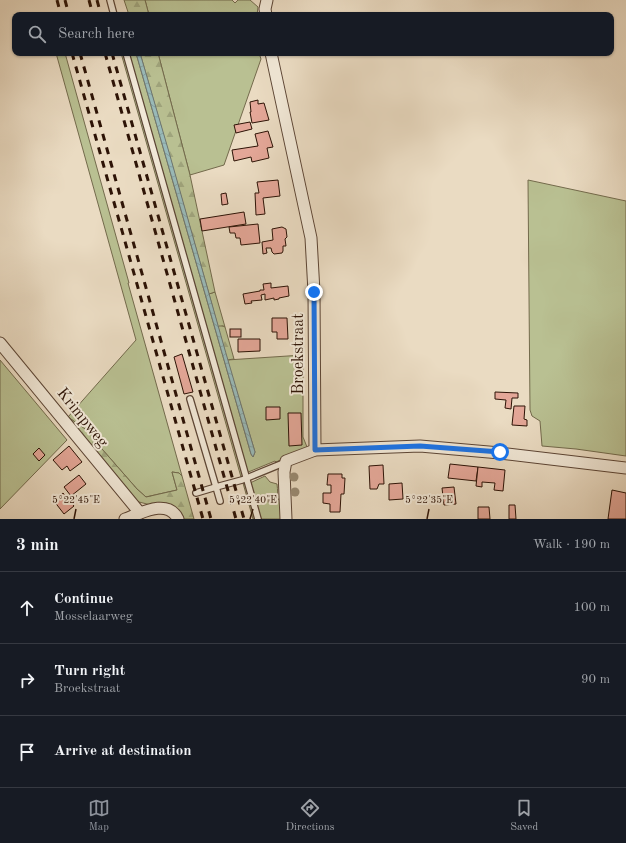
<!DOCTYPE html>
<html lang="en">
<head>
<meta charset="utf-8">
<style>
  body { margin:0; font-family:"Old Standard TT",serif; background:#242831; color:#f1f3f6 }
  .stop { position:absolute; width:12px; height:12px; margin:-9px; border:3px solid #1a73e8; border-radius:50%; background:#fff }
  .stop.end { background:#1a73e8; border-color:#fff; box-shadow:0 1px 4px #0008 }
  .list { margin:0; padding:0; list-style:none }
  h2 { display:flex; justify-content:space-between; align-items:center; height:52px; margin:0; padding:0 16px; font-size:17px }
  h2 small { font-size:13px; font-weight:400; color:#9ea1a6 }
  .list li { display:grid; grid-template-columns:26px 1fr auto; gap:12px; align-items:center; box-sizing:border-box; height:72px; padding:0 16px; border-top:1px solid #363941 }
  .list b { display:block; font-size:15px; white-space:nowrap }
  .list p { margin:0; font-size:13px; white-space:nowrap; color:#9ea1a6 }
  .list em { font-size:13px; font-style:normal; color:#9ea1a6 }
  .icon { flex:none; width:22px; height:22px; fill:none; stroke:currentColor; stroke-width:2; stroke-linecap:round; stroke-linejoin:round }
  .map { position:relative; flex:none; width:626px; height:519px; overflow:hidden }
  .search { position:absolute; background:#171b24; box-shadow:0 1px 3px #0004; left:12px; right:12px; top:12px; height:44px; display:flex; align-items:center; gap:10px; box-sizing:border-box; padding:0 14px; border-radius:8px; color:#9ea1a6; font-size:15px }
  .sheet { height:268px; background:#171b24 }
  nav { display:flex; justify-content:space-around; align-items:center; box-sizing:border-box; height:56px; border-top:1px solid #363941; background:#171b24; font-size:11px; color:#9ea1a6 }
  nav a { display:grid; justify-items:center; gap:2px }
  nav .on { color:#8c9099 }
  .map>svg:first-child { display:block }
  .green { fill:#b9c092; stroke:#736a4c }
  .forest { fill:url(#forest-firs); stroke:#736a4c }
  .water { fill:url(#water-waves); stroke:#6e7771 }
  .building { fill:#e4a798; stroke:#2d1306 }
  .lines { fill:none; stroke-linecap:round; stroke-linejoin:round }
  .service-casing { stroke:#5c4535; stroke-width:8 }
  .minor-casing { stroke:#5c4535; stroke-width:13 }
  .service { stroke:#f1e8d7; stroke-width:5.5 }
  .minor { stroke:#f1e8d7; stroke-width:11 }
  .rail { stroke:#2d1306; stroke-width:3; stroke-dasharray:7 7; stroke-linecap:butt }
  .tree { fill:#998a72 }
  .route { stroke:#1a73e8; stroke-width:5 }
  .ticks { fill:none; stroke:#2d1306; stroke-width:1.5 }
  .labels { text-anchor:middle; dominant-baseline:central; stroke-width:4; stroke-linejoin:round; paint-order:stroke }
  .street-label { font-size:16px; fill:#2d1306; stroke:#f1e8d7 }
  .ticks-label { font-size:10px; text-anchor:middle; fill:#2d1306; stroke:#f1e8d7; stroke-width:4; stroke-linejoin:round; paint-order:stroke }
</style>
</head>
<body>
<div class="map">
<svg width="626" height="519" viewBox="0 0 626 519">
  <defs>
    <pattern id="forest-firs" width="22" height="20" patternUnits="userSpaceOnUse"><rect width="22" height="20" fill="#b9c092"/><path d="M5 1l3.5 6h-7zM16 11l3.5 6h-7z" fill="#9fa47c"/></pattern>
    <pattern id="water-waves" width="16" height="10" patternUnits="userSpaceOnUse"><rect width="16" height="10" fill="#99bab9"/><path d="M0 5q4-4 8 0t8 0" fill="none" stroke="#849f9e"/></pattern>
  </defs>
  <rect width="100%" height="100%" fill="#eadbc2"/>
  <filter id="stains"><feTurbulence type="fractalNoise" baseFrequency=".005" numOctaves="4"/><feColorMatrix values="0 0 0 0 .2 0 0 0 0 .09 0 0 0 0 .02 0 0 0 .5 -.17"/></filter>
  <radialGradient id="worn" r=".72"><stop offset=".6" stop-color="#630" stop-opacity="0"/><stop offset="1" stop-color="#630" stop-opacity=".3"/></radialGradient>
  <g class="green">
    <polygon points="145,0 232,0 235,3 238,0 250,0 258,7 257,15 149,15"/>
    <polygon points="56,53 65,53 129,283 128,283 182,476 179,473 172,472 177,490 146,497 137,489 102,449 88,431 68,417 136,340"/>
    <polygon points="121,53 136,53 251,454 253,457 255,452 227,360 303,355 303,437 307,447 302,451 276,462 275,461 246,473 247,475 241,477"/>
    <polygon points="158,53 259,53 261,59 224,165 190,175"/>
    <polygon points="528,180 626,201 626,456 576,449 542,446 540,421 532,416 530,410"/>
    <polygon points="215,292 225,327 223,326 218,327 209,294"/>
    <polygon points="0,360 67,440 0,509"/>
    <path d="M265 476 270 482 277 484C278 490 277 496 279 502 280 508 283 513 283 519H253L243 483H250Z"/>
  </g>
  <g class="forest">
    <polygon points="124,0 145,0 149,15 129,15"/>
    <polygon points="140,53 158,53 190,175 215,292 209,294"/>
    <polygon points="219,326 223,326 225,327 234,359 227,360 218,327"/>
    <polygon points="68,417 88,431 102,449 137,489 146,497 177,490 172,472 179,473 182,476 194,519 182,519 151,505 139,502 135,498 66,419"/>
  </g>
  <path class="water" d="M136 53H140C180 186 215 320 255 452L253 457 251 454Z"/>
  <g class="building">
    <polygon points="258,100 258,104 264,103 269,120 252,123 250,112 251,112 250,102"/>
    <polygon points="250,122 252,129 236,133 234,125"/>
    <polygon points="268,131 273,147 267,148 269,158 252,162 251,157 234,161 232,150 258,146 255,134"/>
    <polygon points="278,180 280,196 263,198 265,214 256,215 255,193 259,193 257,182"/>
    <polygon points="226,193 228,204 222,205 221,194"/>
    <polygon points="244,212 246,224 202,231 200,219"/>
    <polygon points="258,224 260,243 241,245 240,238 236,238 235,233 230,233 229,227"/>
    <polygon points="282,227 286,229 287,237 285,239 286,246 283,246 283,251 282,253 274,254 272,252 271,248 266,248 267,253 263,254 262,242 273,240 272,229"/>
    <polygon points="271,283 271,288 288,286 289,296 279,298 279,299 274,300 274,298 265,300 265,294 261,295 262,300 251,301 252,303 245,304 243,294 260,291 260,290 264,290 263,284"/>
    <polygon points="272,318 287,318 288,339 277,339 277,332 272,332"/>
    <rect x="230" y="329" width="11" height="8"/>
    <polygon points="238,339 260,339 260,351 238,352"/>
    <polygon points="182,354 193,392 184,394 174,357"/>
    <polygon points="495,392 518,393 518,398 512,398 511,409 505,408 506,400 495,399"/>
    <polygon points="514,406 525,406 524,419 527,420 527,426 512,425"/>
    <polygon points="266,407 280,407 280,419 266,420"/>
    <polygon points="288,413 301,413 302,445 289,446"/>
    <polygon points="69,446 82,462 70,471 67,466 62,470 53,460"/>
    <polygon points="39,448 45,455 39,461 33,454"/>
    <polygon points="450,464 478,467 476,481 448,478"/>
    <polygon points="383,465 384,484 379,484 377,489 370,489 369,466"/>
    <polygon points="478,467 505,470 503,491 494,490 495,483 482,482 482,487 476,486"/>
    <polygon points="328,474 342,474 342,478 345,478 344,494 341,494 340,512 330,512 330,504 323,503 323,493 331,493 331,485 327,485"/>
    <polygon points="79,475 86,484 71,496 64,487"/>
    <polygon points="402,483 403,499 389,500 389,484"/>
    <polygon points="454,487 456,504 444,505 442,488"/>
    <polygon points="612,490 626,493 626,519 608,519"/>
    <polygon points="63,493 74,506 64,514 54,501"/>
    <polygon points="509,505 515,505 516,519 509,519"/>
    <polygon points="478,507 489,507 490,519 478,519"/>
  </g>
  <g class="lines">
    <g class="service-casing">
      <g id="service">
        <polyline points="110,0 114,15"/>
        <polyline points="126,53 258,519"/>
        <polyline points="190,399 216,487 242,480 286,462"/>
        <polyline points="196,493 216,487 220,501"/>
      </g>
    </g>
    <g class="minor-casing">
      <g id="minor">
        <polyline points="266,15 265,9 267,0"/>
        <polyline points="271,53 311,238 314,292 315,450"/>
        <polyline points="0,343 140,513"/>
        <path d="M125 519C141 513 168 498 178 519"/>
        <polyline points="286,519 284,472 286,461 315,450 420,446 500,453 626,468"/>
      </g>
    </g>
    <use href="#service" class="service"/>
    <use href="#minor" class="minor"/>
    <g class="rail">
      <polyline points="57,0 61,15"/>
      <polyline points="65,0 69,15"/>
      <polyline points="89,0 93,15"/>
      <polyline points="97,0 101,15"/>
      <polyline points="72,53 203,519"/>
      <polyline points="80,53 211,519"/>
      <polyline points="105,53 236,519"/>
      <polyline points="112,53 244,519"/>
    </g>
  </g>
  <g class="tree">
    <circle cx="294" cy="477" r="4.5"/>
    <circle cx="295" cy="492" r="4.5"/>
    <circle cx="271" cy="499" r="4.5"/>
  </g>
  <g class="lines">
    <polyline class="route" points="314,292 315,450 420,446 500,452"/>
  </g>
  <path class="ticks" d="M74 519 76 509M250 519 253 509M427 519 429 509"/>
  <g class="labels">
    <g class="street-label">
      <text transform="translate(299 354) rotate(-90)">Broekstraat</text>
      <text transform="translate(82 418) rotate(51)">Krimpweg</text>
    </g>
  </g>
  <g class="ticks-label">
    <text x="76" y="503">5°22'45"E</text>
    <text x="253" y="503">5°22'40"E</text>
    <text x="429" y="503">5°22'35"E</text>
  </g>
  <rect width="100%" height="100%" filter="url(#stains)"/>
  <rect width="100%" height="100%" fill="url(#worn)"/>
</svg>
<div class="stop" style="left:500px;top:452px"></div>
<div class="stop end" style="left:314px;top:292px"></div>
<div class="search"><svg class="icon" aria-label="search" viewBox="0 0 24 24"><circle cx="10" cy="10" r="6"/><path d="M15 15l6 6"/></svg>Search here</div>
</div>
<section class="sheet">
<h2>3 min<small>Walk · 190 m</small></h2>
<ul class="list">
<li><svg class="icon" aria-label="ahead" viewBox="0 0 24 24"><path d="M12 20V5M6 11l6-6 6 6"/></svg><div><b>Continue</b><p>Mosselaarweg</p></div><em>100 m</em></li>
<li><svg class="icon" aria-label="right" viewBox="0 0 24 24"><path d="M7 20v-9h11M14 6l5 5-5 5"/></svg><div><b>Turn right</b><p>Broekstraat</p></div><em>90 m</em></li>
<li><svg class="icon" aria-label="arrive" viewBox="0 0 24 24"><path d="M6 21V4h12l-3 4 3 4H6"/></svg><div><b>Arrive at destination</b></div></li>
</ul>
</section>
<nav>
<a class="on"><svg class="icon" aria-label="map" viewBox="0 0 24 24"><path d="M3 6l6-2 6 2 6-2v14l-6 2-6-2-6 2zM9 4v14M15 6v14"/></svg>Map</a>
<a><svg class="icon" aria-label="directions" viewBox="0 0 24 24"><path d="M12 3l9 9-9 9-9-9zM9 14v-3h6M13 9l2 2-2 2"/></svg>Directions</a>
<a><svg class="icon" aria-label="saved" viewBox="0 0 24 24"><path d="M7 4h10v16l-5-4-5 4z"/></svg>Saved</a>
</nav>
</body>
</html>
